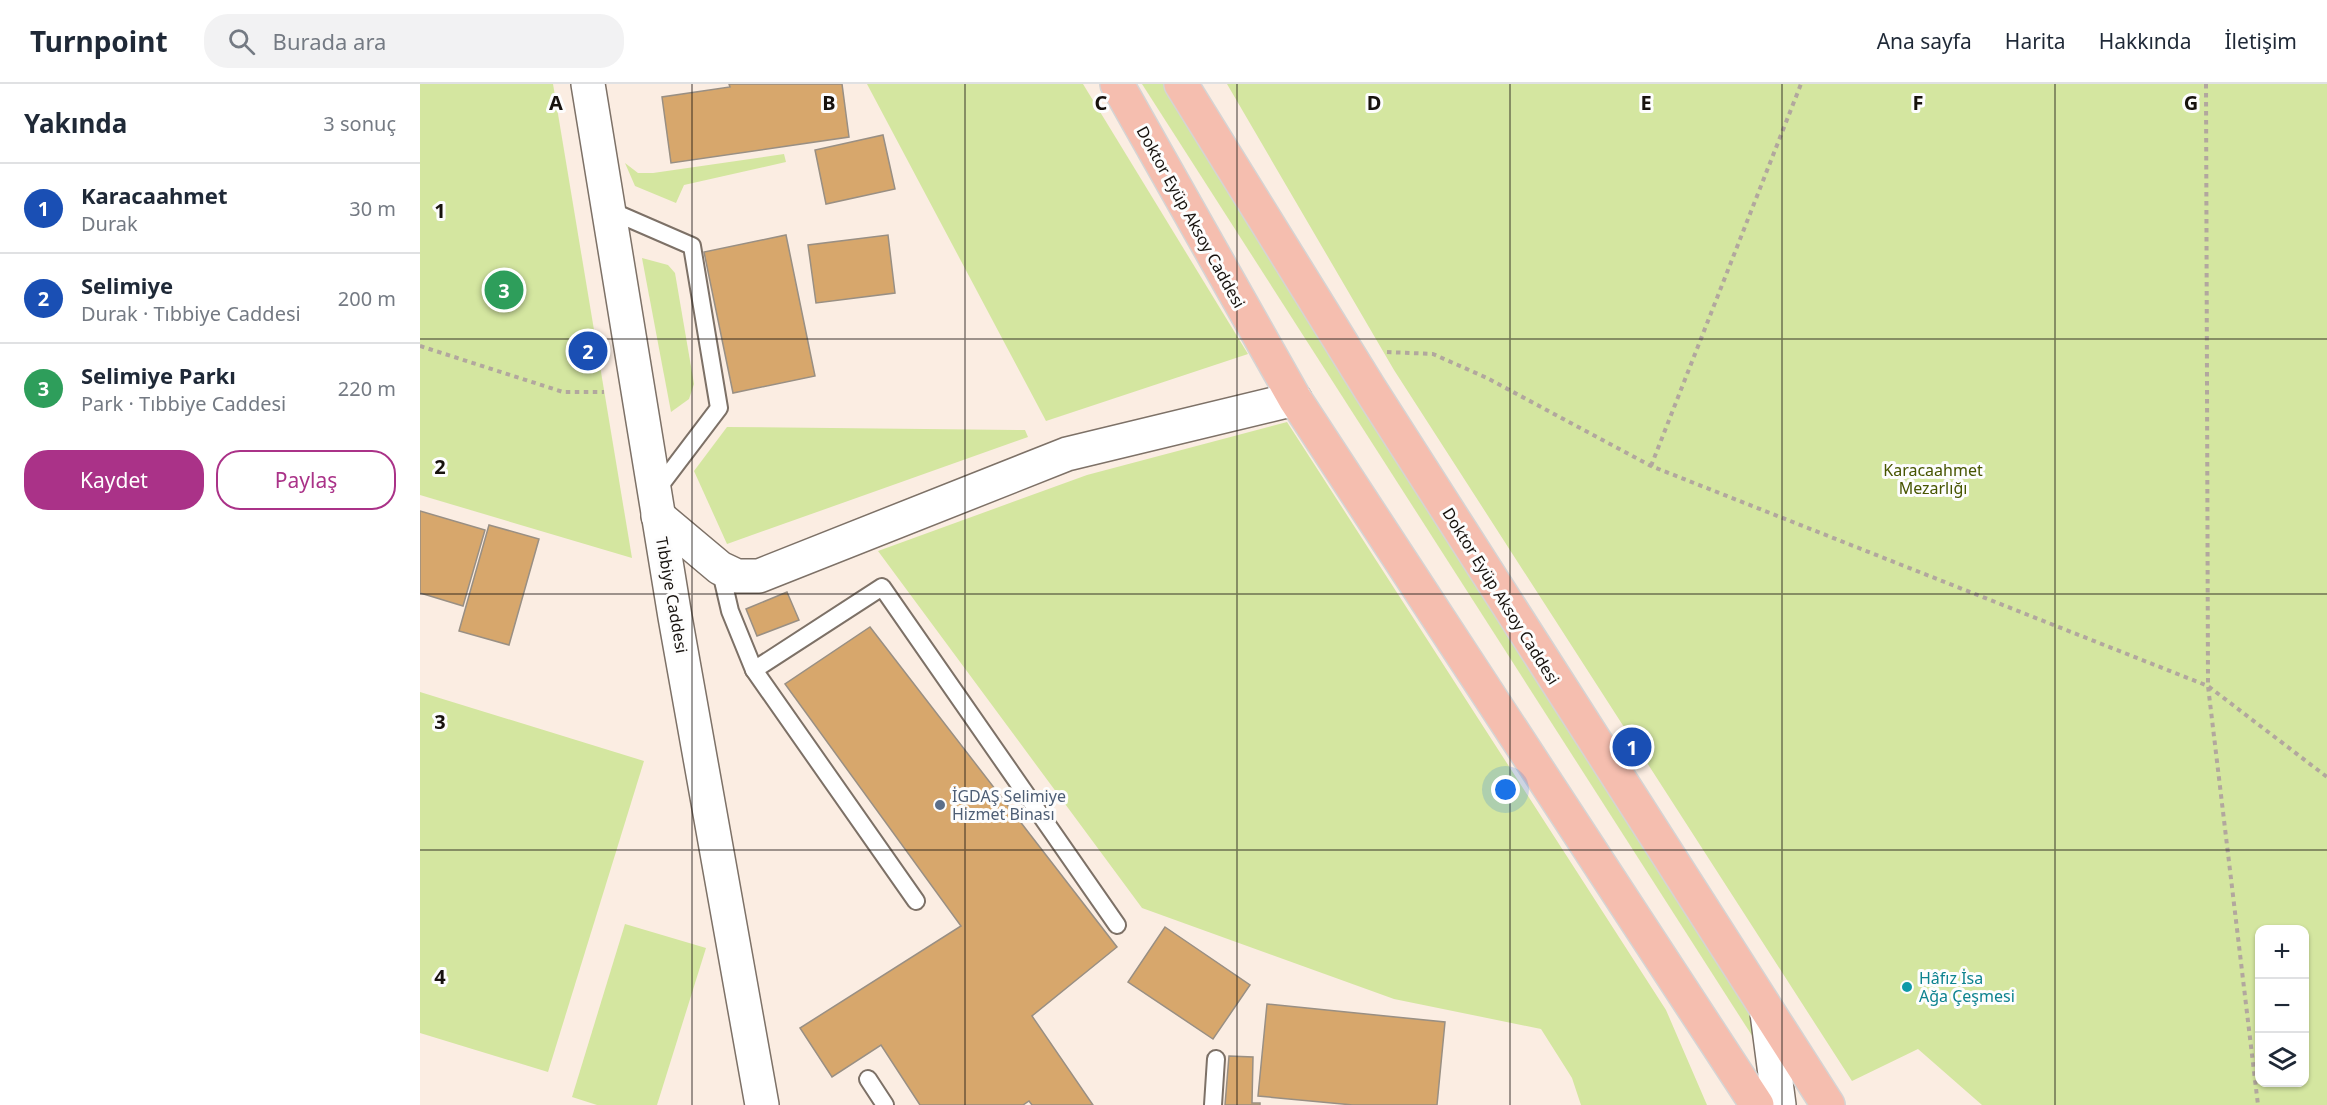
<!DOCTYPE html>
<html lang="tr">
<head>
<meta charset="utf-8">
<style>
  body { margin:0; font-family:"Noto Sans",sans-serif; background:#f2f2f3; color:#1f2937 }
  .controls { position:absolute; right:18px; bottom:18px; display:grid; overflow:hidden; border-radius:12px; box-shadow:0 2px 4px #0004 }
  .controls button { width:54px; height:54px; display:grid; place-items:center; padding:0; border:0; border-bottom:2px solid #e0e1e3; background:#fff; color:#1f2937; font:30px sans-serif }
  .you { position:absolute; left:1086px; top:706px; width:21px; height:21px; margin:-15px; border:4px solid #fff; border-radius:50%; background:#1a73e8; box-shadow:0 0 0 9px #1a73e833 }
  .badge { display:grid; place-items:center; width:39px; height:39px; border-radius:50%; background:#aa3288; color:#fff; font-size:20px; font-weight:700 }
  .pin { position:absolute; translate:-50% -50%; border:3px solid #fff; box-shadow:0 2px 6px #0006 }
  .list { margin:0; padding:0; list-style:none }
  h2 { display:flex; justify-content:space-between; align-items:center; height:78px; margin:0; padding:0 24px; font-size:26px }
  h2 small { font-size:20px; font-weight:400; color:#747a83 }
  .list li { display:grid; grid-template-columns:39px 1fr auto; gap:18px; align-items:center; box-sizing:border-box; height:90px; padding:0 24px; border-top:2px solid #e0e1e3 }
  .list b { display:block; font-size:22px; white-space:nowrap }
  .list p { margin:0; font-size:20px; white-space:nowrap; color:#747a83 }
  .list em { font-size:20px; font-style:normal; color:#747a83 }
  .actions { display:flex; gap:12px; padding:18px 24px }
  .actions a { flex:1; padding:14px 0; border:2px solid #aa3288; border-radius:24px; text-align:center; font-size:21px; color:#aa3288 }
  .actions .main { background:#aa3288; color:#fff }
  .icon { flex:none; width:33px; height:33px; fill:none; stroke:currentColor; stroke-width:2; stroke-linecap:round; stroke-linejoin:round }
  .map { position:relative; flex:none; width:1907px; height:1021px; overflow:hidden }
  header { display:flex; align-items:center; gap:36px; box-sizing:border-box; height:84px; padding:0 30px; background:#fff; border-bottom:2px solid #e0e1e3 }
  header strong { font-size:28px }
  nav { display:flex; gap:33px; margin-inline-start:auto; font-size:21px }
  .search { width:420px; height:54px; background:#f2f2f3; display:flex; align-items:center; gap:15px; box-sizing:border-box; padding:0 21px; border-radius:24px; color:#747a83; font-size:22px }
  main { display:flex }
  aside { flex:1; background:#fff }
  .map>svg:first-child { display:block }
  .green { fill:#d4e6a0; fill-rule:evenodd }
  .building { fill:#d7a76c; stroke:#998f83; stroke-width:1.5 }
  .lines { fill:none; stroke-linecap:round; stroke-linejoin:round }
  .lane-casing { stroke:#7d7167; stroke-width:20 }
  .street-casing { stroke:#7d7167; stroke-width:36 }
  .secondary-casing { stroke:#7d7167; stroke-width:36 }
  .primary-casing { stroke:#d5d4d4; stroke-width:36 }
  .path { stroke:#b2a79e; stroke-width:4; stroke-dasharray:4.5 4.5; stroke-linecap:butt }
  .lane { stroke:#fff; stroke-width:16 }
  .street { stroke:#fff; stroke-width:33 }
  .secondary { stroke:#fff; stroke-width:33 }
  .primary { stroke:#f5beaf; stroke-width:33 }
  .grid { fill:none; stroke:#17120e; stroke-width:1.5; stroke-opacity:0.55 }
  .service-dot { fill:#5c6f8a; stroke:#fdfdfd; stroke-width:2 }
  .culture-dot { fill:#0f9aa8; stroke:#fdfdfd; stroke-width:2 }
  .labels { text-anchor:middle; dominant-baseline:central; stroke-width:6; stroke-linejoin:round; paint-order:stroke }
  .street-label { font-size:16px; fill:#17120e; stroke:#fdfdfd }
  .park-label { font-size:16px; fill:#475500; stroke:#fdfdfd }
  .service-label { font-size:16px; fill:#4e5e75; stroke:#fdfdfd; text-anchor:start }
  .culture-label { font-size:16px; fill:#0d838f; stroke:#fdfdfd; text-anchor:start }
  .grid-label { font-size:20px; text-anchor:middle; font-weight:bold; fill:#17120e; stroke:#fdfdfd; stroke-width:6; stroke-linejoin:round; paint-order:stroke }
</style>
</head>
<body>
<header>
<strong>Turnpoint</strong>
<div class="search"><svg class="icon" aria-label="search" viewBox="0 0 24 24"><circle cx="10" cy="10" r="6"/><path d="M15 15l6 6"/></svg>Burada ara</div>
<nav><a>Ana sayfa</a><a>Harita</a><a>Hakkında</a><a>İletişim</a></nav>
</header>
<main>
<aside>
<h2>Yakında<small>3 sonuç</small></h2>
<ul class="list">
<li><span class="badge" style="background:#1a4fb4">1</span><div><b>Karacaahmet</b><p>Durak</p></div><em>30 m</em></li>
<li><span class="badge" style="background:#1a4fb4">2</span><div><b>Selimiye</b><p>Durak · Tıbbiye Caddesi</p></div><em>200 m</em></li>
<li><span class="badge" style="background:#2e9e5b">3</span><div><b>Selimiye Parkı</b><p>Park · Tıbbiye Caddesi</p></div><em>220 m</em></li>
</ul>
<div class="actions"><a class="main">Kaydet</a><a>Paylaş</a></div>
</aside>
<div class="map">
<svg width="1907" height="1021" viewBox="0 0 1907 1021">
  <rect width="100%" height="100%" fill="#fbede2"/>
  <g class="green">
    <polygon points="0,0 133,0 212,474 0,411"/>
    <polygon points="447,0 663,0 828,270 626,337"/>
    <polygon points="722,0 746,0 1336,932 1347,975"/>
    <path d="M807 0H1907V1021H1562L1498 965 1432 997 974 286ZM1840 846H1884V998H1840Z"/>
    <polygon points="364,70 366,78 264,101 256,119 215,102 205,79 218,89 233,89"/>
    <polygon points="222,174 248,181 255,189 274,300 269,315 251,328"/>
    <polygon points="867,338 1246,926 1287,1021 1161,1021 1152,994 1121,945 974,915 722,824 458,467 667,391"/>
    <polygon points="307,343 605,346 608,353 307,460 274,387"/>
    <polygon points="0,608 224,677 128,988 0,949"/>
    <polygon points="205,840 286,864 237,1021 177,1021 152,1013"/>
  </g>
  <g class="building">
    <polygon points="309,0 422,0 429,53 251,79 242,13 310,3"/>
    <polygon points="463,51 475,105 406,120 395,66"/>
    <polygon points="366,151 395,292 313,309 284,168"/>
    <polygon points="468,151 475,209 396,219 388,161"/>
    <polygon points="0,427 65,446 43,522 0,509"/>
    <polygon points="69,441 119,455 89,561 39,547"/>
    <polygon points="367,508 379,536 337,552 326,525"/>
    <polygon points="450,543 697,863 612,932 673,1021 612,1021 609,1017 603,1021 500,1021 461,961 412,993 380,944 541,842 365,600"/>
    <polygon points="745,843 830,901 793,955 708,898"/>
    <polygon points="847,920 1025,938 1017,1021 933,1021 838,1012"/>
    <polygon points="809,972 833,973 832,1019 840,1019 840,1021 805,1021"/>
  </g>
  <g class="lines">
    <g class="lane-casing">
      <g id="lane">
        <polyline points="189,126 272,162 299,324 236,407"/>
        <polyline points="300,484 310,527 334,586 496,817"/>
        <polyline points="334,586 462,503 697,841"/>
        <polyline points="448,995 465,1021"/>
        <polyline points="793,1021 796,975"/>
      </g>
    </g>
    <g class="street-casing">
      <polyline id="street" points="238,432 300,484 317,492 339,492 647,370 875,315"/>
    </g>
    <g class="secondary-casing">
      <g id="secondary">
        <polyline points="168,0 255,533 342,1021"/>
        <polyline points="1347,929 1359,1021"/>
      </g>
    </g>
    <g class="primary-casing">
      <g id="primary">
        <polyline points="697,0 875,315 1337,1021"/>
        <polyline points="761,0 950,305 1408,1021"/>
      </g>
    </g>
    <g class="path">
      <polyline points="1786,0 1788,602 1838,1021"/>
      <polyline points="0,262 143,308 184,308"/>
      <polyline points="967,268 1013,270 1067,294 1231,382 1788,602 1907,693"/>
      <polyline points="1231,382 1381,0"/>
    </g>
    <use href="#lane" class="lane"/>
    <use href="#street" class="street"/>
    <use href="#secondary" class="secondary"/>
    <use href="#primary" class="primary"/>
  </g>
  <path class="grid" d="M272 0V1021M545 0V1021M817 0V1021M1090 0V1021M1362 0V1021M1635 0V1021M0 255H1907M0 510H1907M0 766H1907"/>
  <circle class="service-dot" cx="520" cy="721" r="6"/>
  <circle class="culture-dot" cx="1487" cy="903" r="6"/>
  <g class="labels">
    <g class="street-label">
      <text transform="translate(771 133) rotate(61)">Doktor Eyüp Aksoy Caddesi</text>
      <text transform="translate(252 511) rotate(80)">Tıbbiye Caddesi</text>
      <text transform="translate(1081 512) rotate(58)">Doktor Eyüp Aksoy Caddesi</text>
    </g>
    <g class="park-label">
      <text x="1513" y="386">Karacaahmet<tspan x="1513" dy="18">Mezarlığı</tspan></text>
    </g>
    <g class="service-label">
      <text x="532" y="712">İGDAŞ Selimiye<tspan x="532" dy="18">Hizmet Binası</tspan></text>
    </g>
    <g class="culture-label">
      <text x="1499" y="894">Hâfız İsa<tspan x="1499" dy="18">Ağa Çeşmesi</tspan></text>
    </g>
  </g>
  <g class="grid-label">
    <text x="136" y="26">A</text>
    <text x="409" y="26">B</text>
    <text x="681" y="26">C</text>
    <text x="954" y="26">D</text>
    <text x="1226" y="26">E</text>
    <text x="1498" y="26">F</text>
    <text x="1771" y="26">G</text>
    <text x="20" y="134">1</text>
    <text x="20" y="390">2</text>
    <text x="20" y="645">3</text>
    <text x="20" y="900">4</text>
  </g>
</svg>
<div class="controls">
<button>+</button>
<button>−</button>
<button><svg class="icon" aria-label="layers" viewBox="0 0 24 24"><path d="M12 4l9 5-9 5-9-5zM3 14l9 5 9-5"/></svg></button>
</div>
<div class="you"></div>
<div class="pin badge" style="left:1212px;top:663px;background:#1a4fb4">1</div>
<div class="pin badge" style="left:168px;top:267px;background:#1a4fb4">2</div>
<div class="pin badge" style="left:84px;top:206px;background:#2e9e5b">3</div>
</div>
</main>
</body>
</html>
